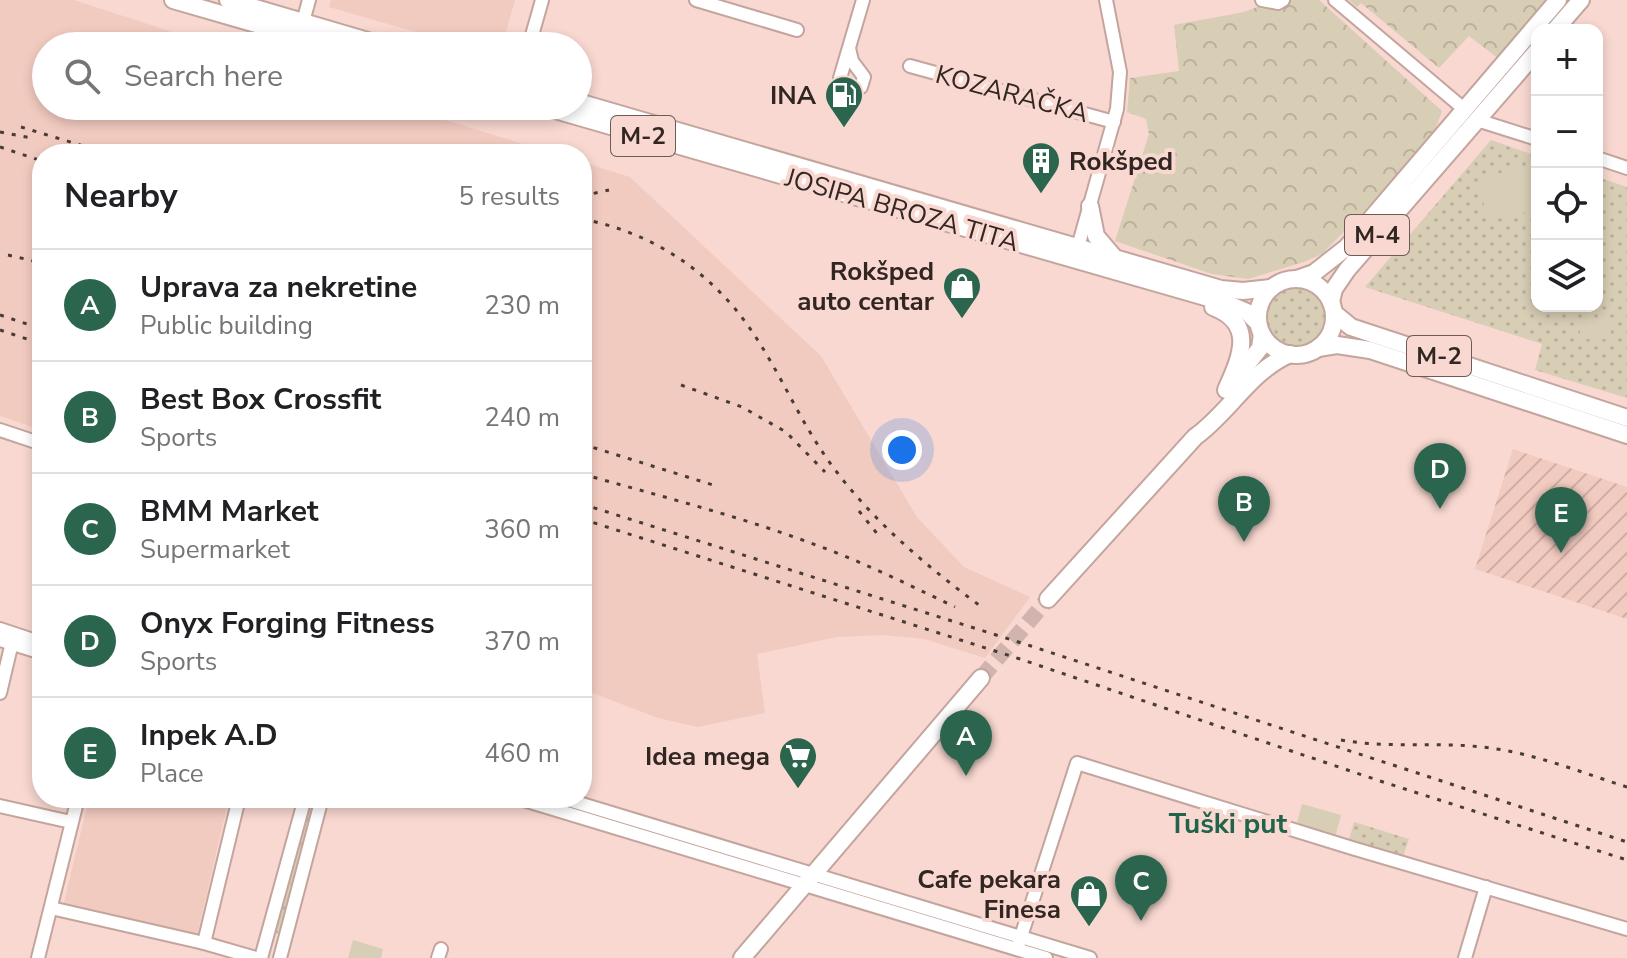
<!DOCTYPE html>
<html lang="en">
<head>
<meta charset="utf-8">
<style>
  body { margin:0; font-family:"Nunito Sans",sans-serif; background:#f2f2f2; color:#202124 }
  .controls { position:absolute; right:24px; top:24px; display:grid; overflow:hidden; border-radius:16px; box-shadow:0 4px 12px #0003 }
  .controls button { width:72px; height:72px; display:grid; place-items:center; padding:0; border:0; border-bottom:2px solid #e0e0e0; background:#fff; color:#202124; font:40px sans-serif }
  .you { position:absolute; left:902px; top:450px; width:28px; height:28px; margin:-20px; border:6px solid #fff; border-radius:50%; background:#1a73e8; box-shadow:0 0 0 12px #1a73e833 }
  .badge { display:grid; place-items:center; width:52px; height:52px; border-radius:50%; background:#2c654e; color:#fff; font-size:26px; font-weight:700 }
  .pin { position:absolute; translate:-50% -66px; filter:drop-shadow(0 2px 4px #0008) }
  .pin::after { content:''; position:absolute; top:42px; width:28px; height:24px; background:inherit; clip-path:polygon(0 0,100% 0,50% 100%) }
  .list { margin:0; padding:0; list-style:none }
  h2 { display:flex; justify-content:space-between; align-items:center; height:104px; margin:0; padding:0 32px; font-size:34px }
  h2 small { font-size:26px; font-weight:400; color:#757577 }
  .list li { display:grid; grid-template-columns:52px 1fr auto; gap:24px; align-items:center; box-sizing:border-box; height:112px; padding:0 32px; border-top:2px solid #e0e0e0 }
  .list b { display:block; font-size:30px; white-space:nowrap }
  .list p { margin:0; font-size:26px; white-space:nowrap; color:#757577 }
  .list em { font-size:26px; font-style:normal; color:#757577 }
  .icon { flex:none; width:44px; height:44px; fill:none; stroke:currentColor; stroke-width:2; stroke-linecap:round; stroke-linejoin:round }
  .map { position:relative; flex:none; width:1627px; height:958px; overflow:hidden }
  .search { position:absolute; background:#fff; box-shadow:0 4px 12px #0003; left:32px; top:32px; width:560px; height:88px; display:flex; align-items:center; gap:20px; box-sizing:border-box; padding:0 28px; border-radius:44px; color:#757577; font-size:30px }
  .panel { position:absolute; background:#fff; box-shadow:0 4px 12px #0003; left:32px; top:144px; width:560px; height:664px; border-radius:32px }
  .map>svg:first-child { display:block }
  .built { fill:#f2cbc0 }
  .industrial { fill:url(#industrial-furrows) }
  .grass { fill:url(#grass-dots) }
  .forest { fill:url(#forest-crowns) }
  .garden { fill:#d8cdb5 }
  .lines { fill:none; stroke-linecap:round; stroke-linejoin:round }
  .major-tunnel { stroke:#d0b4ad; stroke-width:16; stroke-dasharray:16 8; stroke-linecap:butt }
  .minor-casing { stroke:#c3a59d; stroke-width:16 }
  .major-casing { stroke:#c3a59d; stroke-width:20 }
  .minor { stroke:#fff; stroke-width:12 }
  .major { stroke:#fff; stroke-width:16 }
  .rail { stroke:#493b37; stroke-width:3; stroke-dasharray:4 8; stroke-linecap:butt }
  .labels { text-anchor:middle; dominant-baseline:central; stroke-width:8; stroke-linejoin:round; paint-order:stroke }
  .shield { fill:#f8d8d0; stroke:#6d5b57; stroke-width:2 }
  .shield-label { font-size:24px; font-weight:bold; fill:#322623 }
  .street-label { font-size:26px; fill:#322623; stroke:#f8d8d0 }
  .poi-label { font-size:26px; font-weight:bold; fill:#322623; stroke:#f8d8d0; text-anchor:end }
  .neighbourhood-label { font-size:28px; font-weight:bold; fill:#21644b; stroke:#f8d8d0 }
</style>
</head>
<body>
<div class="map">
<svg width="1627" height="958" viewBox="0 0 1627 958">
  <defs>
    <pattern id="industrial-furrows" width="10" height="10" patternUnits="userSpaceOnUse" patternTransform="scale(2)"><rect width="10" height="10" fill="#f2cbc0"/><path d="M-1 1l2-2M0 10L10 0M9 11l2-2" fill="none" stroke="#d0aea5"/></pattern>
    <pattern id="grass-dots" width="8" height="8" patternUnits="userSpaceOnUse" patternTransform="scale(2)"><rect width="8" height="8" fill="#d8cdb5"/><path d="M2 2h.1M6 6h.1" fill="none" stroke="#bab09b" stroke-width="1.8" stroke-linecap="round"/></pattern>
    <pattern id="forest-crowns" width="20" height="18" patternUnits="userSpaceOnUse" patternTransform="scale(2)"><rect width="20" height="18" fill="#d8cdb5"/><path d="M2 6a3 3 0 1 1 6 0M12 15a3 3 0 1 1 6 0" fill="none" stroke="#bab09b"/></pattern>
  </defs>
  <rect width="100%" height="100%" fill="#f8d8d0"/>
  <g class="built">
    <polygon points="0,0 74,0 215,46 46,46 46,106 400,106 555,154 42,154 42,430 0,416"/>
    <polygon points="331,0 515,0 502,46 464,46 329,7"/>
    <polygon points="582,162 630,177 821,356 917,517 964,567 1030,597 985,658 924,639 884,635 837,637 757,654 765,713 698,727 658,718 582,689"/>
    <polygon points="89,798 229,798 197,936 63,906"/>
  </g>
  <polygon class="industrial" points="1513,449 1627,487 1627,619 1475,569"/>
  <g class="grass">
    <polygon points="1491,140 1537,156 1537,306 1597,306 1597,177 1627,187 1627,398 1535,370 1542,344 1365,287"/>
    <circle cx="1296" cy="317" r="30"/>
    <polygon points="312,798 317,798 281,934 275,933"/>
    <polygon points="1354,822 1409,839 1403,857 1349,840"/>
  </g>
  <g class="forest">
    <polygon points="1276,0 1319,0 1442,111 1434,133 1388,187 1322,254 1304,262 1248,279 1212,274 1115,241 1149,134 1146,119 1127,112 1130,78 1179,71 1174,25 1244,12"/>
    <polygon points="1349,0 1560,0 1507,65 1469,36 1439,68 1361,3 1357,7"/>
  </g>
  <g class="garden">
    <polygon points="1532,166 1537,188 1537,210 1487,221 1479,178"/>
    <rect x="1580" y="321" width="31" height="18"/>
    <polygon points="1302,804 1341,815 1335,837 1296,827"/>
    <polygon points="353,940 383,949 381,958 348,958"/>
  </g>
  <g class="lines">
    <polyline class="major-tunnel" points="981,678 1048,599"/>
    <g class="minor-casing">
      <g id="minor">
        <polyline points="696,0 797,30"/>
        <polyline points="1262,0 1278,3 1283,0"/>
        <polyline points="1335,0 1464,109"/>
        <polyline points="303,22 309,0"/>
        <polyline points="529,46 542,0"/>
        <polyline points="849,48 852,61 864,77 861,87 853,91 844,88 840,78 863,0"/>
        <polyline points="910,66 1114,122"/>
        <polyline points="1477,120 1537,139"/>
        <polyline points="1597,158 1627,168"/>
        <polyline points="1076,254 1117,109 1120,72 1106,0"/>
        <polyline points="0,430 42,444"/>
        <polyline points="0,629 42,643"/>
        <polyline points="0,640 42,653"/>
        <polyline points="0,693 14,634"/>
        <polyline points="517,798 1046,958"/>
        <polyline points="562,798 1090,958"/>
        <polyline points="0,806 71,822"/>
        <polyline points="51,908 204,943 256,958"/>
        <polyline points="204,943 239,798"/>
        <polyline points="1017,949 1077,763 1352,848 1627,929"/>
        <polyline points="38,958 78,798"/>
        <polyline points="261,958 305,798"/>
        <polyline points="280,958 322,798"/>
        <polyline points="438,958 441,949"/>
        <polyline points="1465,958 1486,887"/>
      </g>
    </g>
    <g class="major-casing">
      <g id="major">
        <polyline points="173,0 332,46"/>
        <polyline points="228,0 385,46"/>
        <polyline points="1555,30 1581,0"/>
        <polyline points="578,102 1221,289 1243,291 1271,288"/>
        <polyline points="541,106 1226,303 1247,312 1258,323"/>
        <polyline points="1090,206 1096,236 1113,256"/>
        <polyline points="1297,279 1314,273 1347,247 1558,0"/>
        <circle cx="1296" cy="317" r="38"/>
        <polyline points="1331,302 1334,289 1347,270 1537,51"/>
        <path d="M1213 307C1257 324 1240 358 1226 390"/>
        <polyline points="1334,313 1351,327 1627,418"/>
        <polyline points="1318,348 1337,345 1370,350 1627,435"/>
        <polyline points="1237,377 1260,348 1262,334"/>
        <path d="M1048 599 1195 437C1230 412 1249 372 1290 354"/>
        <polyline points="742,958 981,678"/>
      </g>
    </g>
    <use href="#minor" class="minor"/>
    <use href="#major" class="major"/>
    <g class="rail">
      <polyline points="21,127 110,154"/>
      <polyline points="0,132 31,138"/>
      <polyline points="0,147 42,161"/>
      <polyline points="582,196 609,190"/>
      <path d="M582 219C651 232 711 271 751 330 782 375 802 427 836 471 876 524 930 569 983 608"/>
      <polyline points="8,255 42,263"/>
      <polyline points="0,315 42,329"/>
      <polyline points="0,330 42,344"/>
      <polyline points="681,385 742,407 786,432 825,472"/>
      <polyline points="582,444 713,485"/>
      <path d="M582 474C660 496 739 516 816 545 863 562 909 585 955 607"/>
      <polyline points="582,504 1031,646 1627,842"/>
      <polyline points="859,511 879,536"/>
      <polyline points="582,519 1020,659 1380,781 1627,860"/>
      <path d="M1341 740C1391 749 1440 741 1490 748 1536 754 1583 773 1627 787"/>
    </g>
  </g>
  <defs>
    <g id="fuel-pin" transform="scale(2)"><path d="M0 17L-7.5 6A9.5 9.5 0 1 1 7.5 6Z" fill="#2c654e" stroke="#f8d8d0"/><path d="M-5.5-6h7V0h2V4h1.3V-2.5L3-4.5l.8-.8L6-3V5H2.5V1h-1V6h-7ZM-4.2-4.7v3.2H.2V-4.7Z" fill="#fff"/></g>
    <g id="building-pin" transform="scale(2)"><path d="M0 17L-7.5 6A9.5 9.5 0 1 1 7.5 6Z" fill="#2c654e" stroke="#f8d8d0"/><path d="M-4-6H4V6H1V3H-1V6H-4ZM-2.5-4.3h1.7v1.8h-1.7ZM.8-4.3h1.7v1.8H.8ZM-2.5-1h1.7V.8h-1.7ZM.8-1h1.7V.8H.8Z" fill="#fff"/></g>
    <g id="shop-pin" transform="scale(2)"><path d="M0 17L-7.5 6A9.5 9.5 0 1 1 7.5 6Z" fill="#2c654e" stroke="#f8d8d0"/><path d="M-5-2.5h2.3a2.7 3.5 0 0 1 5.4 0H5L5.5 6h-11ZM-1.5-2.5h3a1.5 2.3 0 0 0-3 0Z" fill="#fff"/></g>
    <g id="supermarket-pin" transform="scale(2)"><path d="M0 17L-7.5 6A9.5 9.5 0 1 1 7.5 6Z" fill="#2c654e" stroke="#f8d8d0"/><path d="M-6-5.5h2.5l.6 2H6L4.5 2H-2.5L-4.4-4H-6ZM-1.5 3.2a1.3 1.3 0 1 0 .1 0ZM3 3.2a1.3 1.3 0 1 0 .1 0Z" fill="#fff"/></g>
  </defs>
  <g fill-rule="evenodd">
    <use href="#fuel-pin" x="844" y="95"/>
    <use href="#building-pin" x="1041" y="161"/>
    <use href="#shop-pin" x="962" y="286"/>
    <use href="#supermarket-pin" x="798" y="756"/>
    <use href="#shop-pin" x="1089" y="894"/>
  </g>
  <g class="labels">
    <g class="shield">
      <rect x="611" y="116" width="64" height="40" rx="6"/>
      <rect x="1345" y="215" width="64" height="40" rx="6"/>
      <rect x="1407" y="336" width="64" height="40" rx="6"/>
    </g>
    <g class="shield-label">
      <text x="643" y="136">M-2</text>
      <text x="1377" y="235">M-4</text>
      <text x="1439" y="356">M-2</text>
    </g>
    <g class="street-label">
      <text transform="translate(1012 94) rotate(15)">KOZARAČKA</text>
      <text transform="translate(902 210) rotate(16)">JOSIPA BROZA TITA</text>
    </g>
    <g class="poi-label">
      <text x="816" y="95">INA</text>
      <text x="1069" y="161" text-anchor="start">Rokšped</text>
      <text x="934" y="271">Rokšped<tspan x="934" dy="30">auto centar</tspan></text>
      <text x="770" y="756">Idea mega</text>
      <text x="1061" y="879">Cafe pekara<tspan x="1061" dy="30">Finesa</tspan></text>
    </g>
    <g class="neighbourhood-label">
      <text x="1228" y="824">Tuški put</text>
    </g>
  </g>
</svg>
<div class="controls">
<button>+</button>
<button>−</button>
<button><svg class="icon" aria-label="locate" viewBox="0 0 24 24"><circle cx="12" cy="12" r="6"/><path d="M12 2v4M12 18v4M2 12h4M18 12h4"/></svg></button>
<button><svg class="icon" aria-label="layers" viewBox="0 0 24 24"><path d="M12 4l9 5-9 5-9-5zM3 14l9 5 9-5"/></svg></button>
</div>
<div class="you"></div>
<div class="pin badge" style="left:966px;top:776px">A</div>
<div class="pin badge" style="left:1244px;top:542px">B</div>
<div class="pin badge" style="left:1141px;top:921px">C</div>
<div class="pin badge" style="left:1440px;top:509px">D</div>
<div class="pin badge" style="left:1561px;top:553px">E</div>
<div class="search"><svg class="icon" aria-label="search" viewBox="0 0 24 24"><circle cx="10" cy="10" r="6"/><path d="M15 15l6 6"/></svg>Search here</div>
<section class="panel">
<h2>Nearby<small>5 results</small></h2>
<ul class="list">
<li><span class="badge">A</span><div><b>Uprava za nekretine</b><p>Public building</p></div><em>230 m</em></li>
<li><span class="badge">B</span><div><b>Best Box Crossfit</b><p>Sports</p></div><em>240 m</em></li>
<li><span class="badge">C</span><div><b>BMM Market</b><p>Supermarket</p></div><em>360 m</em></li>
<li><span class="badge">D</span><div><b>Onyx Forging Fitness</b><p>Sports</p></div><em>370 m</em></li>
<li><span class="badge">E</span><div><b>Inpek A.D</b><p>Place</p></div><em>460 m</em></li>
</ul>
</section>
</div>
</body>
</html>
